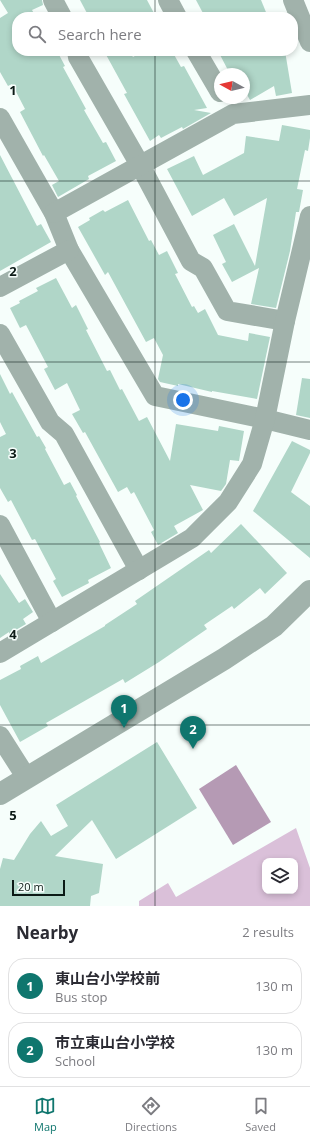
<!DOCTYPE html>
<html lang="en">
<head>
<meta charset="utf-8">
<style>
  body { margin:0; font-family:"Open Sans","Noto Sans JP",sans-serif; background:#f2f2f3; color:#2b2b33 }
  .controls { position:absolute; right:12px; bottom:12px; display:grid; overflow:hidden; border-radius:8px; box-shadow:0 2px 6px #0003 }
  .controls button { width:36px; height:36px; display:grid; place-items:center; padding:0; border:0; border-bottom:1px solid #e1e1e2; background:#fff; color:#2b2b33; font:20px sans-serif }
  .compass { position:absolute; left:214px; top:68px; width:36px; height:36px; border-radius:50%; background:#fff; box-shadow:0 2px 6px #0003; rotate:278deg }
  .scale { position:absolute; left:12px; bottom:10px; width:53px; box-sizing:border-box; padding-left:4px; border:2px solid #0c1a16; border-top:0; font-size:11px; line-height:14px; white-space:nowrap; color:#0c1a16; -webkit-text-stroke:3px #f6fefb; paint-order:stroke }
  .you { position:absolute; left:183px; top:400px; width:14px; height:14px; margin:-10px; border:3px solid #fff; border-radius:50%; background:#1a73e8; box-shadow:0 0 0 6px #1a73e833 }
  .badge { display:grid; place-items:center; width:26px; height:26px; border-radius:50%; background:#0f766e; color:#fff; font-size:13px; font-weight:700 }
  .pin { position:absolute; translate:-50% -33px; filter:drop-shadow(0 1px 2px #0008) }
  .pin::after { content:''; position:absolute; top:21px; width:14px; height:12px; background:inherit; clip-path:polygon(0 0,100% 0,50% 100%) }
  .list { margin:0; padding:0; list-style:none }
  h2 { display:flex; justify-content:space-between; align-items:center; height:52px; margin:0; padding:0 16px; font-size:17px }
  h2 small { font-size:13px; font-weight:400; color:#7c7c81 }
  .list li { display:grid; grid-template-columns:26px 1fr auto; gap:12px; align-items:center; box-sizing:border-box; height:56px; margin:0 8px 8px; padding:0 8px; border:1px solid #e1e1e2; border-radius:16px }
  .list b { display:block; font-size:15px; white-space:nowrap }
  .list p { margin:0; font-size:13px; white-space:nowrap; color:#7c7c81 }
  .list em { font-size:13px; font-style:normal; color:#7c7c81 }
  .icon { flex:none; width:22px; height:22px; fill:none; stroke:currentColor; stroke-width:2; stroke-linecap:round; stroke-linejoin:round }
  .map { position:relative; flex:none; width:310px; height:906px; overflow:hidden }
  .search { position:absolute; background:#fff; box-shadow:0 2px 6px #0003; left:12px; right:12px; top:12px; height:44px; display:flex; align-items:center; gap:10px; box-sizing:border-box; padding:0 14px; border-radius:16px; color:#7c7c81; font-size:15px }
  .sheet { height:180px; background:#fff }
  nav { display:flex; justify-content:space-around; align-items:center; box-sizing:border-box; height:56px; border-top:1px solid #e1e1e2; background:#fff; font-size:11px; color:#7c7c81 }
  nav a { display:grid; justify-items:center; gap:2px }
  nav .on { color:#0f766e }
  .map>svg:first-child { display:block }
  .green { fill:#dac0d9; fill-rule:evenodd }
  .water { fill:#b59ab4 }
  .building { fill:#b0d6c8 }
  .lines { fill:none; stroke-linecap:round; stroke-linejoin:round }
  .minor { stroke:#a1b2ab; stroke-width:20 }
  .tertiary { stroke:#a1b2ab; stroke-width:22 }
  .grid { fill:none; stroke:#0c1a16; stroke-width:1; stroke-opacity:0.55 }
  .grid-label { font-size:13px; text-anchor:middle; font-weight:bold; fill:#0c1a16; stroke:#f6fefb; stroke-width:3; stroke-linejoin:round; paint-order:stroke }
</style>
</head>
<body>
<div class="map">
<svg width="310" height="906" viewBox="0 0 310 906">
  <rect width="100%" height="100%" fill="#f6fefb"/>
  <path class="green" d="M296 828 310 868V906H139V901L168 883 176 897ZM265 861H295V891H265Z"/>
  <polygon class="water" points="236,765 271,822 233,845 199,789"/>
  <g class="building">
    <polygon points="0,0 42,0 43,5 32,10 36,17 17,17 17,51 57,51 65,66 63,67 86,109 84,110 103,143 106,142 116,161 88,176 89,179 58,197 52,185 59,181 44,155 43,156 20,112 25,109 12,84 8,86 0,72 0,18 8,13"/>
    <polygon points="80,0 147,0 156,17 89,17"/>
    <polygon points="196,0 261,0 268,17 205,17"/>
    <polygon points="104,51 129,51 133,57 144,51 172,51 181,67 184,66 207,108 194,110 211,113 183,129 182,127 161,138 159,135 150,141 124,94 127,93"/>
    <polygon points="218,51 285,51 292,93 276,96 274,86 250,100 246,93 244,95 244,74 230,74"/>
    <polygon points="282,125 310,130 310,138 308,151 305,150 297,189 303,190 299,212 296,212 290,251 276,308 251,304 259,268 232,282 222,264 226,262 213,235 234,224 255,266 267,198 234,216 224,198 192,216 167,169 194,156 203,175 244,153 246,136 279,141"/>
    <polygon points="0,155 37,226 41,224 51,242 0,271"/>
    <polygon points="128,200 149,241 151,240 159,255 167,251 178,273 175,274 192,307 194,306 198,313 205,309 218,335 248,341 249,333 270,337 257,399 212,391 212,392 178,384 178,386 160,382 158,379 163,355 154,338 146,342 108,272 105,275 78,227 90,220 89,218 103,210 105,212"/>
    <polygon points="56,278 72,308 76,305 88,329 86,330 107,371 110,370 120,390 122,389 139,421 147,417 170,461 176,424 218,431 219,426 244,431 239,461 230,460 226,484 221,491 190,485 203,510 174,526 178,533 158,545 151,532 154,530 134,492 131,494 127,487 118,492 85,432 83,433 72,414 80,410 67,383 55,390 44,369 48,367 26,325 20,328 10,308 20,303 19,301 38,291 36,288"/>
    <polygon points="0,374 10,394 12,392 37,437 39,436 46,448 45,449 64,485 70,482 77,495 76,496 100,542 99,543 111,568 88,580 89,583 62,597 53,581 56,579 35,539 32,540 11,500 8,502 0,488 0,437 6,434 0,422"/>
    <polygon points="302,378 310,379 310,418 296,415"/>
    <polygon points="292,441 310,450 310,453 291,492 310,506 310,558 253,511"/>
    <polygon points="241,524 287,573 265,594 260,588 234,609 232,606 204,625 207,629 159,662 125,683 123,679 46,723 48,726 20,742 0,705 0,680 21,669 20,666 38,656 41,663 105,626 105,625 137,604 135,601 209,550 211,553"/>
    <polygon points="0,574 19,603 25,599 33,612 23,619 26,624 9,634 9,632 0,638"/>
    <polygon points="157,742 197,808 116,859 92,820 55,856 103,864 99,893 91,896 90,906 0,906 0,869 3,858 14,860 30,834 41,821 51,836 68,826 56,805"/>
  </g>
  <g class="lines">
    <g class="minor">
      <polyline points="53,0 62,17"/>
      <polyline points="168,0 177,17"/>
      <polyline points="293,0 310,42"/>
      <polyline points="77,51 78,57 140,165 191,261 203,268 227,311 285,321"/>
      <polyline points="196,51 220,92"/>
      <polyline points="0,118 54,213 69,250 155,396 265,419 310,430"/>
      <polyline points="54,213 233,114 310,105"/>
      <polyline points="0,287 69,250"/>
      <polyline points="0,334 50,422 64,434 139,570"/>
      <polyline points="0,525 52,622"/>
      <polyline points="0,653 192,538 228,502 252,464 265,419 285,321 310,216"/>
      <polyline points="0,736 26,777"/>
    </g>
    <polyline class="tertiary" points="0,794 224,659 274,626 310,591"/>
  </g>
  <path class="grid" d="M155 0V17M155 51V906M0 181H310M0 362H310M0 544H310M0 725H310"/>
  <g class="grid-label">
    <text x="13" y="95">1</text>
    <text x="13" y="276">2</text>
    <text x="13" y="458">3</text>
    <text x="13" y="639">4</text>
    <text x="13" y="820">5</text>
  </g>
</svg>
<div class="controls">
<button><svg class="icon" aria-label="layers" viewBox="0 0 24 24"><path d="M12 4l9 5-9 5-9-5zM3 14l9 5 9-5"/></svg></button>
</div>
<svg class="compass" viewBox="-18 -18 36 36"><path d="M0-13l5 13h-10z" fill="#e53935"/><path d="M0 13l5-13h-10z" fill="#7c7c81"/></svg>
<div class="scale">20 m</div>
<div class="you"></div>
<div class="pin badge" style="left:124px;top:728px">1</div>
<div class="pin badge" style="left:193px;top:749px">2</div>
<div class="search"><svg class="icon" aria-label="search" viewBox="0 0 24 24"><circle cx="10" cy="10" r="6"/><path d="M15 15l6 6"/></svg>Search here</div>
</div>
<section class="sheet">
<h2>Nearby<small>2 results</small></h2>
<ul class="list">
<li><span class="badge">1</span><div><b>東山台小学校前</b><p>Bus stop</p></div><em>130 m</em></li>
<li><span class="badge">2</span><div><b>市立東山台小学校</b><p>School</p></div><em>130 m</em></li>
</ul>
</section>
<nav>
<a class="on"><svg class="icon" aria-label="map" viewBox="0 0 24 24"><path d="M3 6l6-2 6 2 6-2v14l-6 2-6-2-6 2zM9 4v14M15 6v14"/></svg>Map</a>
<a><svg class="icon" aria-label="directions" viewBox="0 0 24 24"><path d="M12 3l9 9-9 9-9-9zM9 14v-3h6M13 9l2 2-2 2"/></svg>Directions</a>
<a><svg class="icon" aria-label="saved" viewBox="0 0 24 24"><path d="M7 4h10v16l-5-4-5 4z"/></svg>Saved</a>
</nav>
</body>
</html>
